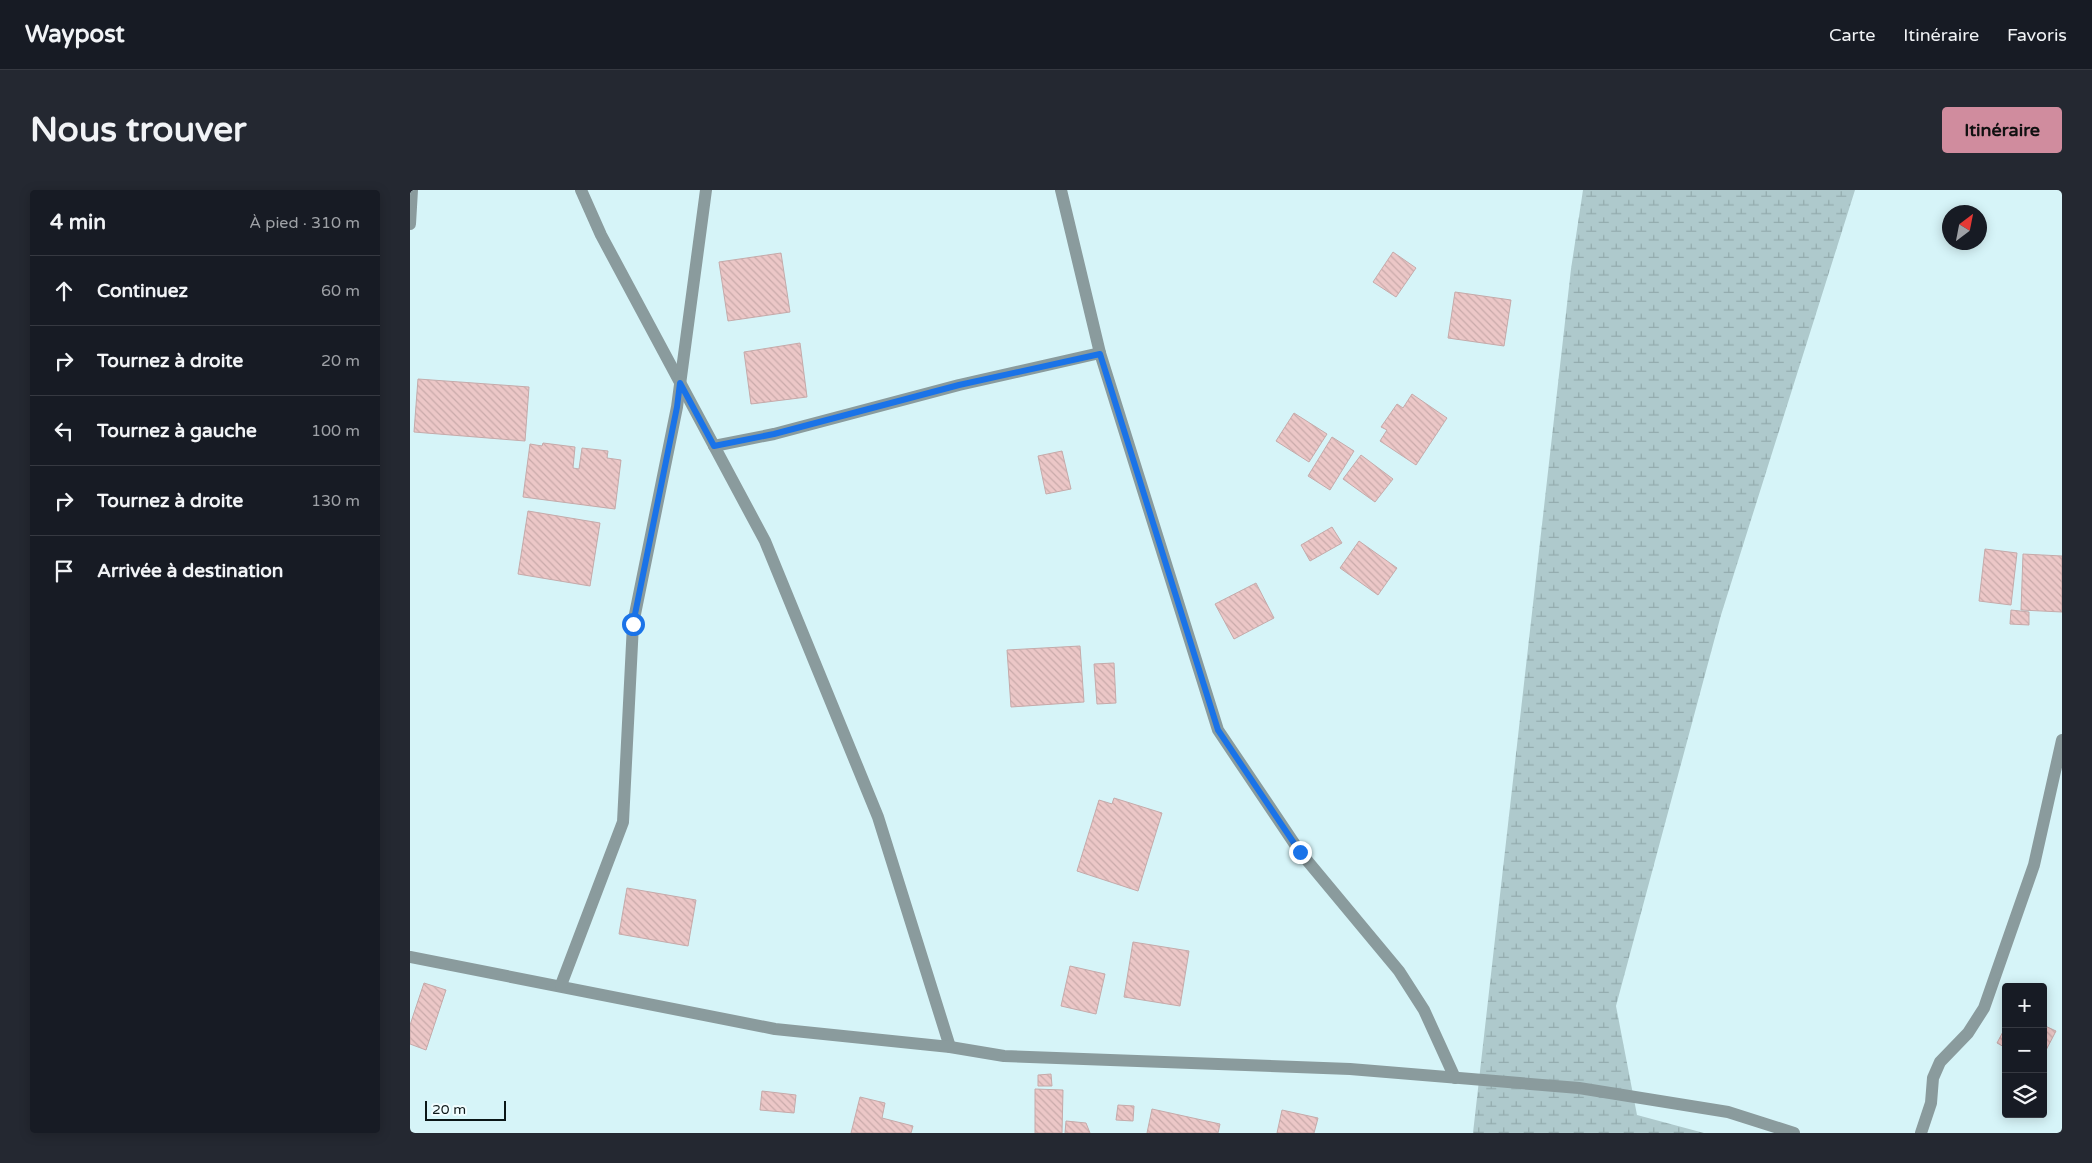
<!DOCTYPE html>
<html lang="fr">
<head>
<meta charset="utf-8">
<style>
  body { margin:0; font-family:"Varela Round",sans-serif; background:#242831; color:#f1f3f6 }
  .controls { position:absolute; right:15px; bottom:15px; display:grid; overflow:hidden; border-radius:5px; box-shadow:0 2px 12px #0003 }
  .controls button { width:45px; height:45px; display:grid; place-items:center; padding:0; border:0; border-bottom:1px solid #363941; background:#171b24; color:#f1f3f6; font:25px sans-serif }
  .compass { position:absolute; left:1532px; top:15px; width:45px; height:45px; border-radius:50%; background:#171b24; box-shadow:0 2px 12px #0003; rotate:32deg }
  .scale { position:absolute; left:15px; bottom:12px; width:81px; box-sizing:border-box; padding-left:5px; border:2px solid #0b1617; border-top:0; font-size:14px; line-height:18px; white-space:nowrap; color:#0b1617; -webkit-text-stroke:4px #f1fdff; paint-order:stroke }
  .stop { position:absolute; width:15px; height:15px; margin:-11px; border:4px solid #1a73e8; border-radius:50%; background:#fff }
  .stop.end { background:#1a73e8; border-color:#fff; box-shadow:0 1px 5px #0008 }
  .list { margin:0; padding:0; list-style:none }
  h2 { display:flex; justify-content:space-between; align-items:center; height:65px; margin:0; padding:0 20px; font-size:21px }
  h2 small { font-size:16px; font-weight:400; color:#9ea1a6 }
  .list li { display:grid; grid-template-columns:32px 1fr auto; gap:15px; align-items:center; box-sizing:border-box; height:70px; padding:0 20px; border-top:1px solid #363941 }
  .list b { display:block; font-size:19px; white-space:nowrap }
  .list em { font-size:16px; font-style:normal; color:#9ea1a6 }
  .icon { flex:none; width:28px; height:28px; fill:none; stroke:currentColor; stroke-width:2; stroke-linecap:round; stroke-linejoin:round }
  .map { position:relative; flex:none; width:1652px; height:943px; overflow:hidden; border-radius:5px }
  header { display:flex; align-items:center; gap:30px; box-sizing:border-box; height:70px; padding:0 25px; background:#171b24; border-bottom:1px solid #363941 }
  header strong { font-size:24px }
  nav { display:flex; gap:28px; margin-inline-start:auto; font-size:18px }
  .intro { display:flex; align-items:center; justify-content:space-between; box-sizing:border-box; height:120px; padding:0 30px }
  h1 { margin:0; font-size:35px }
  .button { padding:12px 22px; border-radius:5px; background:#d08c9e; color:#111; font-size:18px; font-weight:700 }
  main { display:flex; gap:30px; padding:0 30px }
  aside { flex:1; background:#171b24; border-radius:5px; box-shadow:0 2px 12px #0003 }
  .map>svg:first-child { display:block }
  .wetland { fill:url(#wetland-marsh) }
  .building { fill:url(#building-back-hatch); stroke:#c5aaaa }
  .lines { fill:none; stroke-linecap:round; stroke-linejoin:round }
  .street { stroke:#8a9b9d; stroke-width:12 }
  .route { stroke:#1a73e8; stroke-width:6 }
</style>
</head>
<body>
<header>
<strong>Waypost</strong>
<nav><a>Carte</a><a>Itinéraire</a><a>Favoris</a></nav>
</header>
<div class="intro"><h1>Nous trouver</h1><a class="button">Itinéraire</a></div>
<main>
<aside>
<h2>4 min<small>À pied · 310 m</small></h2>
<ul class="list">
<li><svg class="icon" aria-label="ahead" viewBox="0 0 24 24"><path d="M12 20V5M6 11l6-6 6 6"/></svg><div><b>Continuez</b></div><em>60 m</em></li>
<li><svg class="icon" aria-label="right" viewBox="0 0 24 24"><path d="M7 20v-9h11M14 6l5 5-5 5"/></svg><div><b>Tournez à droite</b></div><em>20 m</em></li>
<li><svg class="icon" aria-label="left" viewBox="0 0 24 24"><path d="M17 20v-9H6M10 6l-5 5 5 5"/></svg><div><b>Tournez à gauche</b></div><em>100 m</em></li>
<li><svg class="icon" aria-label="right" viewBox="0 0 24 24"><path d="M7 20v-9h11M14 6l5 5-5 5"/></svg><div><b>Tournez à droite</b></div><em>130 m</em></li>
<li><svg class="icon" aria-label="arrive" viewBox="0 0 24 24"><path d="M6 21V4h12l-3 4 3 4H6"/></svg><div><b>Arrivée à destination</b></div></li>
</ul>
</aside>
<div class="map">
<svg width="1652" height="943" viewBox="0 0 1652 943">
  <defs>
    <pattern id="wetland-marsh" width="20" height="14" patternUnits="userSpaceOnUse" patternTransform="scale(1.25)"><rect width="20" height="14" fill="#aec9cc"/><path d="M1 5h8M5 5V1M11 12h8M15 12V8" fill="none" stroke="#94acae"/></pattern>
    <pattern id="building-back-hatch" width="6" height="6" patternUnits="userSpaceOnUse" patternTransform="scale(1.25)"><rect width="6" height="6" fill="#ecc7c7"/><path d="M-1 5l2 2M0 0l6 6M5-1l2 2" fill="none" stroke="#c9aaaa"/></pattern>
  </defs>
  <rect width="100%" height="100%" fill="#d6f4f8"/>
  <polygon class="wetland" points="1173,0 1445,0 1311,425 1206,816 1227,925 1294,943 1063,943 1161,79"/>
  <g class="building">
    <polygon points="983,62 1006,78 986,107 963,92"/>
    <polygon points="371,63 380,122 318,131 309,72"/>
    <polygon points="1045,102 1101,110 1094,156 1038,148"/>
    <polygon points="390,153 397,207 341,214 334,162"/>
    <polygon points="8,189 119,197 115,251 4,242"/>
    <polygon points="1002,204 1037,228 1006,275 970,251 977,240 971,237 987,214 993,218"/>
    <polygon points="884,223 917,244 899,272 866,251"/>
    <polygon points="922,247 944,261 920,300 898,286"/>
    <polygon points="133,253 165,257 163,278 169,279 172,258 198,261 197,268 211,270 205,319 113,307 120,254 132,256"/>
    <polygon points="652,261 661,299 636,304 628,266"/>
    <polygon points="951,265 983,289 965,312 933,289"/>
    <polygon points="118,321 190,333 180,396 108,384"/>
    <polygon points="922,337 932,353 900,371 891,355"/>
    <polygon points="949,351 987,378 968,405 930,378"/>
    <polygon points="1575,359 1607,363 1601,415 1569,411"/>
    <polygon points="1613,364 1652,366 1652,422 1611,420"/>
    <polygon points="846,393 864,428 824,449 805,414"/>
    <polygon points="1601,420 1619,422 1619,435 1600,434"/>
    <polygon points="670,456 674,512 601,517 597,460"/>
    <polygon points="704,473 706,513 687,514 684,474"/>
    <polygon points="704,608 752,623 728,701 667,681 689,610 702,614"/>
    <polygon points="217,698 286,710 278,756 209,744"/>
    <polygon points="723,752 779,761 770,816 714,807"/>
    <polygon points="660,776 695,784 686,824 651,816"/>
    <polygon points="14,793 36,800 16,860 0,854 0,835"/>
    <polygon points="1633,835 1646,841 1633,866"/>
    <polygon points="1596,836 1596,858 1587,853"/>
    <polygon points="641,884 642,896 628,896 628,885"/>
    <polygon points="625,899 653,900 652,943 625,943"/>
    <polygon points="352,901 386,905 384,923 350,920"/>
    <polygon points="450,907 475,913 472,928 503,936 501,943 441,943"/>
    <polygon points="708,915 724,916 723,931 706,930"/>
    <polygon points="742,919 810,934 808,943 737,943"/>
    <polygon points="872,920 908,928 904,943 867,943"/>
    <polygon points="656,931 676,933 680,943 655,943"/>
  </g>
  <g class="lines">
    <g class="street">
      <polyline points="171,0 191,45 355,351 468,627 540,857"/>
      <polyline points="651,0 690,163"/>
      <polyline points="0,34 2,0"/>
      <polyline points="304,256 364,244 549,195 690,163 808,540 890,662 989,781 1014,820 1045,888"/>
      <polyline points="0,767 365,839 540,857 594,866 940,879 1169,898 1318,922 1384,943"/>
      <polyline points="151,795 213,632 223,434 267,217 296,0"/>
      <polyline points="1511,943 1521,913 1523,888 1530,872 1558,843 1574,818 1624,675 1652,550"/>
    </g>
  </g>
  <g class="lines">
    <polyline class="route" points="223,434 267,217 270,193 304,256 364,244 549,195 690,164 808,540 890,662"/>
  </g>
</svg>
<div class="controls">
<button>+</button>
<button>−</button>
<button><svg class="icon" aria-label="layers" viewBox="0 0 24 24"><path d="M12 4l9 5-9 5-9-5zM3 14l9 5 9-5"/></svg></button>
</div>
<svg class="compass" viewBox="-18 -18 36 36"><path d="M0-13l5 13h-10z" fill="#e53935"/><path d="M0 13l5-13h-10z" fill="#9ea1a6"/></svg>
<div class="scale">20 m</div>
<div class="stop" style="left:223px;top:434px"></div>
<div class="stop end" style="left:890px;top:662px"></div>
</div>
</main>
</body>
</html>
